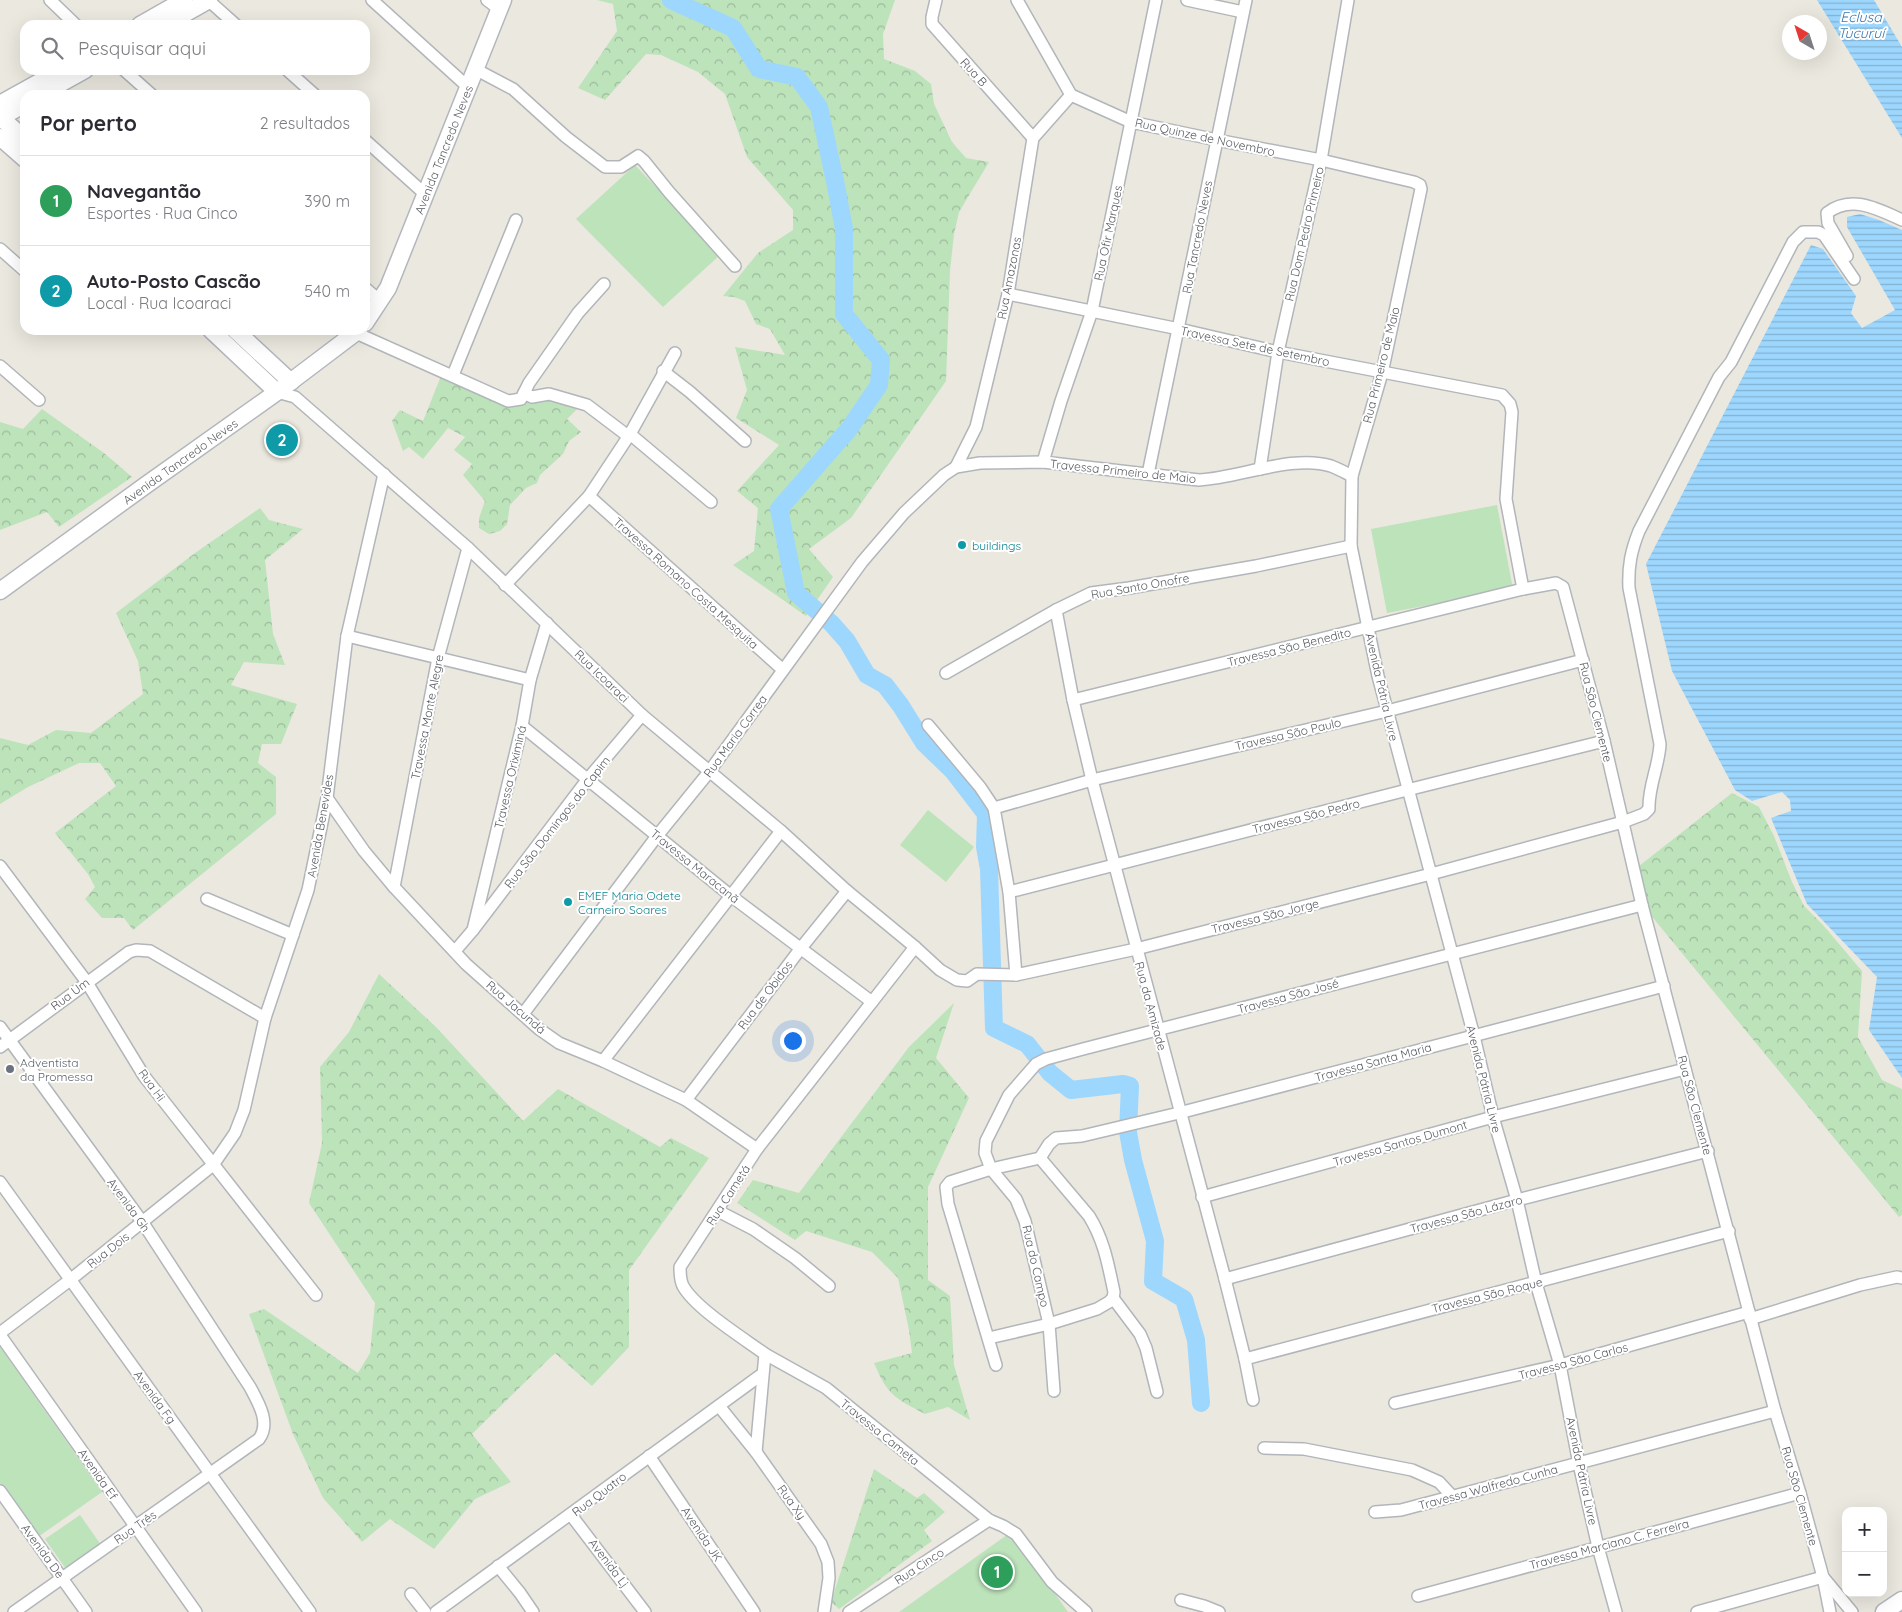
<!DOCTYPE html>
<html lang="pt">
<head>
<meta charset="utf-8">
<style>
  body { margin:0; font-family:Quicksand,sans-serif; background:#f2f2f3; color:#2b2b33 }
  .controls { position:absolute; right:15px; bottom:15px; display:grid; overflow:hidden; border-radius:10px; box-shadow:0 5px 20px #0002 }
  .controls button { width:45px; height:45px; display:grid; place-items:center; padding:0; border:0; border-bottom:1px solid #e1e1e2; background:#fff; color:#2b2b33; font:25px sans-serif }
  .compass { position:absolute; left:1782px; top:15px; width:45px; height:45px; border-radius:50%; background:#fff; box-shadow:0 5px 20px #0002; rotate:321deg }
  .you { position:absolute; left:792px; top:1040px; width:18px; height:18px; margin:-12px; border:4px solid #fff; border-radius:50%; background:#1a73e8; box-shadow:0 0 0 8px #1a73e833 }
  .badge { display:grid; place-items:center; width:32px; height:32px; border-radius:50%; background:#db2777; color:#fff; font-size:16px; font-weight:700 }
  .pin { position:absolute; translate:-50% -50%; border:2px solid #fff; box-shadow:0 1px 5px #0006 }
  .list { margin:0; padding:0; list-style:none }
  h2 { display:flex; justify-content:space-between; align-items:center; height:65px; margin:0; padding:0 20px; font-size:21px }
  h2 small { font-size:16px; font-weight:400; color:#7c7c81 }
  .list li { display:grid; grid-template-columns:32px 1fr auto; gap:15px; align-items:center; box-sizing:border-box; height:90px; padding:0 20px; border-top:1px solid #e1e1e2 }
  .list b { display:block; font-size:19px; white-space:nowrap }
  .list p { margin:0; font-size:16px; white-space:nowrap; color:#7c7c81 }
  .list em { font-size:16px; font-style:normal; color:#7c7c81 }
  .icon { flex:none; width:28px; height:28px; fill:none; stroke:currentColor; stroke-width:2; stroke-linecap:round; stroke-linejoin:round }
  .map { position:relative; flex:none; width:1902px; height:1612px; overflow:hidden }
  .search { position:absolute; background:#fff; box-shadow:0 5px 20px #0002; left:20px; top:20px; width:350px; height:55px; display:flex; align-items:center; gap:12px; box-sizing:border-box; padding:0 18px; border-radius:15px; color:#7c7c81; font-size:19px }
  .panel { position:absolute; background:#fff; box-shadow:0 5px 20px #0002; left:20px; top:90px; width:350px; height:245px; border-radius:15px }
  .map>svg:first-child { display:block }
  .green { fill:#bde3bb }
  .forest { fill:url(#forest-crowns) }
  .water { fill:url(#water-rules) }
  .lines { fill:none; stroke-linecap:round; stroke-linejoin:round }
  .river { stroke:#9dd7fe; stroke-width:18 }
  .street-casing { stroke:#b2b6ba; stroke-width:14 }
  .secondary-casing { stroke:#b3b7bd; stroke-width:19 }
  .street { stroke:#fff; stroke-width:11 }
  .secondary { stroke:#fff; stroke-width:16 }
  .culture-dot { fill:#0f9aa8; stroke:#fff; stroke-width:2 }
  .worship-dot { fill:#6b7280; stroke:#fff; stroke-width:2 }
  .labels { text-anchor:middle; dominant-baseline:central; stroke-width:4; stroke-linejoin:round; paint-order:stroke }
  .street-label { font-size:12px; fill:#585c61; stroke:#fff }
  .culture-label { font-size:12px; fill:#0d838f; stroke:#fff; text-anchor:start }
  .worship-label { font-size:12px; fill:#5b616d; stroke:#fff; text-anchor:start }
  .water-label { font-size:14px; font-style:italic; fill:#3c78ae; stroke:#fff }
</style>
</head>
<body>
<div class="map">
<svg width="1902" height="1612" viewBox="0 0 1902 1612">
  <defs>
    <pattern id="forest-crowns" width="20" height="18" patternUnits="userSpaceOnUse" patternTransform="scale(1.25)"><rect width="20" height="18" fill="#bde3bb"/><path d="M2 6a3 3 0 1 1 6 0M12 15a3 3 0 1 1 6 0" fill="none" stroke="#9cbb9b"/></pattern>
    <pattern id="water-rules" width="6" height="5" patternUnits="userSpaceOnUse" patternTransform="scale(1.25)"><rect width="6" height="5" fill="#9dd7fe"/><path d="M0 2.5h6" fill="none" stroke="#83b2d1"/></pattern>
  </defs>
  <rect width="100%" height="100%" fill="#ebe8df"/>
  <g class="green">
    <polygon points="635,165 720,255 663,307 576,219"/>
    <polygon points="1497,505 1513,589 1387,613 1371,529"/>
    <polygon points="928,810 974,847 946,882 900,845"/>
    <polygon points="0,1347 102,1492 38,1537 0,1483"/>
    <polygon points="80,1515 101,1545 66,1569 45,1539"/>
    <polygon points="1011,1532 1068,1612 899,1612"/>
  </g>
  <g class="forest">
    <polygon points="597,0 895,0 883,34 884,59 915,71 931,84 934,104 952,142 966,158 989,162 959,212 954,234 950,271 946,381 851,518 809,549 833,577 806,616 733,565 754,551 758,508 737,491 779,445 736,418 747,390 735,347 785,355 770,329 756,324 745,301 734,297 723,296 758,253 793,230 793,210 747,157 725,94 698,72 661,55 646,54 605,100 578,88 617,31 613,4"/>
    <polygon points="441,376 526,401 544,398 579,407 567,419 581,432 569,441 563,454 540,475 537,483 526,488 510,505 507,524 500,531 489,534 479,528 479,518 485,501 463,475 472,464 454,450 465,437 448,428 423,459 409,447 403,451 392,421 400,410 423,421"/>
    <polygon points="42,409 104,453 132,477 59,527 47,512 0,530 0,422 23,429"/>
    <polygon points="260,508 269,520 303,529 265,560 273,634 285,665 244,662 231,685 297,704 281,744 262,744 258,763 276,777 276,814 133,930 124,918 102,918 85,899 95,887 88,874 55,833 116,786 100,763 79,763 28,787 0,804 0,738 28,745 56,730 91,733 143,694 138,661 116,613 195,553"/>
    <polygon points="1732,793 1759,807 1774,836 1792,882 1804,906 1823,925 1862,971 1858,1037 1882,1080 1902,1089 1902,1215 1899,1217 1649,913 1639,866"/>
    <polygon points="379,974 436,1027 523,1121 558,1089 660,1147 671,1138 709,1158 629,1270 629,1347 592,1386 555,1353 472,1434 511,1482 475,1499 434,1549 390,1519 362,1542 323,1498 293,1434 249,1314 264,1309 358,1373 370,1353 375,1303 309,1203 322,1143 320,1067 349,1032"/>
    <path d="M954 1003 936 1058 969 1098 928 1187V1280L950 1296 954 1365 970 1420 948 1407 925 1414C895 1398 888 1396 874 1363L912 1353 909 1330 898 1278 872 1252 806 1231 795 1240 737 1203 753 1180 799 1193 909 1047Z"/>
    <polygon points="874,1469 917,1498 924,1493 945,1512 924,1530 932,1541 839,1609 831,1602"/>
  </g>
  <g class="water">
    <polygon points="1817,0 1874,0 1902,47 1902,138"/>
    <polygon points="1860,214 1879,220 1902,230 1902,1078 1869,1030 1877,977 1807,904 1771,818 1791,811 1790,800 1782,792 1752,801 1735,790 1672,671 1646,564 1811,245 1823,249 1856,296 1851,313 1862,328 1895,310 1847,227 1847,217"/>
  </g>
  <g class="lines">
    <polyline class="river" points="671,0 733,28 759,69 797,77 819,107 836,186 844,229 844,314 881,360 879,385 849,429 779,509 796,593 831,623 847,641 867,675 885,685 901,706 924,743 953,771 986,814 985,847 989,869 994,1028 1027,1044 1050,1073 1071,1090 1123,1084 1130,1086 1128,1132 1133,1160 1155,1241 1153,1281 1184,1299 1196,1340 1201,1403"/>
    <g class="street-casing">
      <g id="street">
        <polyline points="50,0 76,25"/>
        <polyline points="208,0 236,25"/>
        <polyline points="372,0 468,87"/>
        <polyline points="487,0 499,9"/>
        <polyline points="936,0 932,17 932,24 1033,138"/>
        <polyline points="1017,0 1071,95 1131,122 1217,140 1321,160 1414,182 1420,185 1421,189 1382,373 1352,476 1351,546 1378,676 1474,1036 1493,1117 1517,1200 1536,1283 1560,1365 1579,1464 1598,1547 1616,1612"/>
        <polyline points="1187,0 1243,12"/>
        <polyline points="475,69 513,89 566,137 605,167 621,167 638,156 644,161 669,192 735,266"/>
        <polyline points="124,70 152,95"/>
        <polyline points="287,70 315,95"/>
        <polyline points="365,140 425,194"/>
        <polyline points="0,249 25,271"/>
        <path d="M1847 256 1828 223 1827 213C1851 194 1878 209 1902 220"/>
        <polyline points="365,288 380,301"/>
        <polyline points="1008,294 1179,329 1278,352 1502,395 1510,404 1512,412 1506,499 1523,589"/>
        <polyline points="356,333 508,401 521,399 529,383 578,313 604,284"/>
        <polyline points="0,366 39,400"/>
        <polyline points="663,371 690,392 745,441"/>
        <polyline points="453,375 516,220"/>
        <path d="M277 392 295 397 468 548 642 715 781 831 847 891 915 947 940 970 957 980 967 981 977 974 1016 975 1136 949 1431 874 1623 822 1644 814 1649 809C1648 787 1659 766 1660 744L1629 588C1628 566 1631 551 1639 531L1719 377 1731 362 1793 242 1803 232H1818L1824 235 1854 279"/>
        <polyline points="524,393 532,397 549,394 587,405 628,436"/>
        <polyline points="630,434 711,502"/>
        <polyline points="1043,462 1061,401 1092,311 1156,0"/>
        <polyline points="956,467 976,427 1008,294 1033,138 1071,95"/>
        <polyline points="1260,469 1278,352 1321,160 1348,0"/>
        <polyline points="1148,474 1246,0"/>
        <polyline points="589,496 783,670"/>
        <polyline points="505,585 589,496 630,434 675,353"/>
        <polyline points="1056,610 1073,700 1092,780 1225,1279 1245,1359 1253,1400"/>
        <polyline points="347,636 530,680"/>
        <polyline points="946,673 1056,610 1091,593 1129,588 1256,566 1351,546"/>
        <polyline points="1073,700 1523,589 1556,583 1563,587 1604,741 1642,905 1775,1411 1800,1493 1823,1577 1852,1612"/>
        <polyline points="928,725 980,787 994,808 1009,892 1016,975"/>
        <polyline points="522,726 731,896 872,1002"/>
        <polyline points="327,798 364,851 394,887 466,964 539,1029 559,1043 603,1061 686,1100 757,1149"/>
        <polyline points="994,808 1092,780 1387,711 1583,660"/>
        <polyline points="0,866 86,981 144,1076 316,1295"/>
        <polyline points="394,887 438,658 468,548"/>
        <polyline points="1009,892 1407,790 1604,741"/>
        <polyline points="207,899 293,935"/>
        <polyline points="473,930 522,726 530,680 547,623"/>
        <polyline points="455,951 473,930 587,780 642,715"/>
        <path d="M523 1014 657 836 709 772 862 562 904 513 944 475 956 467 980 463 1043 462 1199 480C1239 478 1293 454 1331 466 1339 469 1346 473 1352 476"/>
        <path d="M0 1027 143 1223 250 1387C258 1402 271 1423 259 1439L14 1612"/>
        <polyline points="0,1047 129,952 136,950 150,951 265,1018"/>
        <polyline points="603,1061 781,831"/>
        <polyline points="686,1100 801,948 847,891"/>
        <polyline points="0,1182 310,1612"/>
        <polyline points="1202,1197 1493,1117 1685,1069"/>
        <polyline points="718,1211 753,1229 795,1258 829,1286"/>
        <polyline points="1225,1279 1517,1200 1708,1151"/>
        <polyline points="1113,1298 1140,1334 1146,1348 1157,1392"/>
        <polyline points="1750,1319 1860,1285 1897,1277 1902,1278"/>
        <polyline points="0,1333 70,1280 213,1165 235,1133 244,1110 265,1018 308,890 327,798 347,636 384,474"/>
        <polyline points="0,1335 196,1612"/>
        <path d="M989 1338 1049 1324 1097 1309 1109 1302 1113 1298 1114 1292C1108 1264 1104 1240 1089 1216L1040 1158"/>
        <polyline points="765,1354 826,1388 989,1520 1003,1526 1016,1534 1052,1582 1086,1612"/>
        <polyline points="1245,1359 1729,1231"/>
        <polyline points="996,1365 948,1204 946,1187 950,1182 991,1169 1040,1158 1049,1144 1056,1138 1082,1136 1179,1113 1664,986"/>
        <polyline points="1054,1391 1049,1324 1025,1221 1016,1199 991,1169 985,1153 986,1141 1009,1095 1036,1064 1046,1059 1083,1049 1642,905"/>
        <polyline points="1395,1403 1560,1365 1749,1312"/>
        <polyline points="719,1406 756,1452 821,1544 828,1562 829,1578 824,1612"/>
        <polyline points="1264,1448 1304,1449 1412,1470 1439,1482 1452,1496"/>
        <path d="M756 1452 765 1354C743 1338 695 1308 683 1286 680 1280 680 1274 680 1267L757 1149 915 947"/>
        <polyline points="649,1456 754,1612"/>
        <polyline points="0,1491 86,1612"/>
        <polyline points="1375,1512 1401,1510 1775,1411"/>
        <polyline points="571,1515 645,1612"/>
        <polyline points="498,1566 520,1593 533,1612"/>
        <polyline points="411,1594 425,1612"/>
        <polyline points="1418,1596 1800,1493"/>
        <polyline points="1181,1600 1204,1606 1219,1612"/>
        <polyline points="436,1612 761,1375"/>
        <polyline points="849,1612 989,1520"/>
        <polyline points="1697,1612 1823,1577 1830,1612"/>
      </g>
    </g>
    <g class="secondary-casing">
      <g id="secondary">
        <polyline points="140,25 184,0"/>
        <polyline points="165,25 209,0"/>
        <polyline points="40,95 85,70"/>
        <polyline points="0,104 61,70"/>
        <polyline points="0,117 25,139"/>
        <polyline points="0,118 25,104"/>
        <polyline points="0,137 25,159"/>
        <path id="s1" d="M365 323 388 288 503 0"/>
        <polyline points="211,330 277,392"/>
        <polyline points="235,330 291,382"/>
        <path id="s2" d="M0 591 146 485 277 392 359 330"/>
        <polyline points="1884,1612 1902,1600"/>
      </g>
    </g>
    <use href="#street" class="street"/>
    <use href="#secondary" class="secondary"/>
  </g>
  <g class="culture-dot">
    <circle cx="962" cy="545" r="5"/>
    <circle cx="568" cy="902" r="5"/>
  </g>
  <circle class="worship-dot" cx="10" cy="1069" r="5"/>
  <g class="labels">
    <g class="street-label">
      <text transform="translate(974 72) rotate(48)">Rua B</text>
      <text transform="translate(1205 137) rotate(12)">Rua Quinze de Novembro</text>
      <text stroke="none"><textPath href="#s1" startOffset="191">Avenida Tancredo Neves</textPath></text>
      <text transform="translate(1108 233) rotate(-78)">Rua Ofir Marques</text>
      <text transform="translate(1304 234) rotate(-77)">Rua Dom Pedro Primeiro</text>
      <text transform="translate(1197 237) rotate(-79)">Rua Tancredo Neves</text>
      <text transform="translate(1009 278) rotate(-79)">Rua Amazonas</text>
      <text transform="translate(1255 346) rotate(12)">Travessa Sete de Setembro</text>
      <text transform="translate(1381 365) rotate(-76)">Rua Primeiro de Maio</text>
      <text stroke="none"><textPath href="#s2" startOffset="222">Avenida Tancredo Neves</textPath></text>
      <text transform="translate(1123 471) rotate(6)">Travessa Primeiro de Maio</text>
      <text transform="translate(686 583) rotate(42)">Travessa Romano Costa Mesquita</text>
      <text transform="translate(1140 586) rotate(-10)">Rua Santo Onofre</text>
      <text transform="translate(1289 647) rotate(-14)">Travessa São Benedito</text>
      <text transform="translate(602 676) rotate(44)">Rua Icoaraci</text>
      <text transform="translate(1382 687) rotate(77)">Avenida Pátria Livre</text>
      <text transform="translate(1596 712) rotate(76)">Rua São Clemente</text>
      <text transform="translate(427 717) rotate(-79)">Travessa Monte Alegre</text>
      <text transform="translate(1288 734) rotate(-13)">Travessa São Paulo</text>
      <text transform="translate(735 736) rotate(-54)">Rua Maria Correa</text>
      <text transform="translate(510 777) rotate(-77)">Travessa Oriximiná</text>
      <text transform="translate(1306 816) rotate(-14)">Travessa São Pedro</text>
      <text transform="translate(557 822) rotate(-52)">Rua São Domingos do Capim</text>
      <text transform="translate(320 826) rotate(-80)">Avenida Benevides</text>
      <text transform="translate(695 866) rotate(39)">Travessa Maracanã</text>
      <text transform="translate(1265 916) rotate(-14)">Travessa São Jorge</text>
      <text transform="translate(70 994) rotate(-37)">Rua Um</text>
      <text transform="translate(765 995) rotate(-53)">Rua de Obidos</text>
      <text transform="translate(1288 996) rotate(-15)">Travessa São José</text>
      <text transform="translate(1151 1006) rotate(75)">Rua da Amizade</text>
      <text transform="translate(516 1007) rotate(41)">Rua Jacundá</text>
      <text transform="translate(1373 1062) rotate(-15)">Travessa Santa Maria</text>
      <text transform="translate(1484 1079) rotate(76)">Avenida Pátria Livre</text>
      <text transform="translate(152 1085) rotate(54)">Rua Hi</text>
      <text transform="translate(1695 1105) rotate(75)">Rua São Clemente</text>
      <text transform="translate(1400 1143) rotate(-16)">Travessa Santos Dumont</text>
      <text transform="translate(728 1195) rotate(-57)">Rua Cametá</text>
      <text transform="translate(129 1205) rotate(54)">Avenida Gh</text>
      <text transform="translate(1466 1214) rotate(-15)">Travessa São Lázaro</text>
      <text transform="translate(108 1250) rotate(-38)">Rua Dois</text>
      <text transform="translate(1036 1266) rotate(77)">Rua do Campo</text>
      <text transform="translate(1487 1295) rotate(-14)">Travessa São Roque</text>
      <text transform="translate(1573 1361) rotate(-15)">Travessa São Carlos</text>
      <text transform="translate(155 1397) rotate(54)">Avenida Fg</text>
      <text transform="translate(880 1432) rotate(39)">Travessa Cameta</text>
      <text transform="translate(1582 1471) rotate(78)">Avenida Pátria Livre</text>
      <text transform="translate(98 1474) rotate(55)">Avenida Ef</text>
      <text transform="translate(1488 1487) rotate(-15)">Travessa Walfredo Cunha</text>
      <text transform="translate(599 1494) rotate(-37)">Rua Quatro</text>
      <text transform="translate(1800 1496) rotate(74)">Rua São Clemente</text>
      <text transform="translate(792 1502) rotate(54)">Rua Xy</text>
      <text transform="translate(135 1527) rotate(-35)">Rua Três</text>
      <text transform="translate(702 1534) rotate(56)">Avenida JK</text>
      <text transform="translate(1609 1544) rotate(-15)">Travessa Marciano C. Ferreira</text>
      <text transform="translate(43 1551) rotate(54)">Avenida De</text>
      <text transform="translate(609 1563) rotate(53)">Avenida Lj</text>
      <text transform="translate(919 1566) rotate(-33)">Rua Cinco</text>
    </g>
    <g class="culture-label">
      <text x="972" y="545">buildings</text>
      <text x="578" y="895">EMEF Maria Odete<tspan x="578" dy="14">Carneiro Soares</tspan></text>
    </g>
    <g class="worship-label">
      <text x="20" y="1062">Adventista<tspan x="20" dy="14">da Promessa</tspan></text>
    </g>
    <g class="water-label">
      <text x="1861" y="17">Eclusa<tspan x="1861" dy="16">Tucuruí</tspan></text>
    </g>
  </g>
</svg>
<div class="controls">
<button>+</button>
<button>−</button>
</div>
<svg class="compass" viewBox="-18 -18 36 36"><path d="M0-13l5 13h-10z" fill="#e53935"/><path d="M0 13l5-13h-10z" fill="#7c7c81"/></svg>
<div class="you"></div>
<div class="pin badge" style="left:997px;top:1572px;background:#2e9e5b">1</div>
<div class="pin badge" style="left:282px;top:440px;background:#0f9aa8">2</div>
<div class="search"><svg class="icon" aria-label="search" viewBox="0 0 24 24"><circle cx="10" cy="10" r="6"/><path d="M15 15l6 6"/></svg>Pesquisar aqui</div>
<section class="panel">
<h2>Por perto<small>2 resultados</small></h2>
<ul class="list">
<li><span class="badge" style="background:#2e9e5b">1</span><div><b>Navegantão</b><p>Esportes · Rua Cinco</p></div><em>390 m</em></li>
<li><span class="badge" style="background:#0f9aa8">2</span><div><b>Auto-Posto Cascão</b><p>Local · Rua Icoaraci</p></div><em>540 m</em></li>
</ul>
</section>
</div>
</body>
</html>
